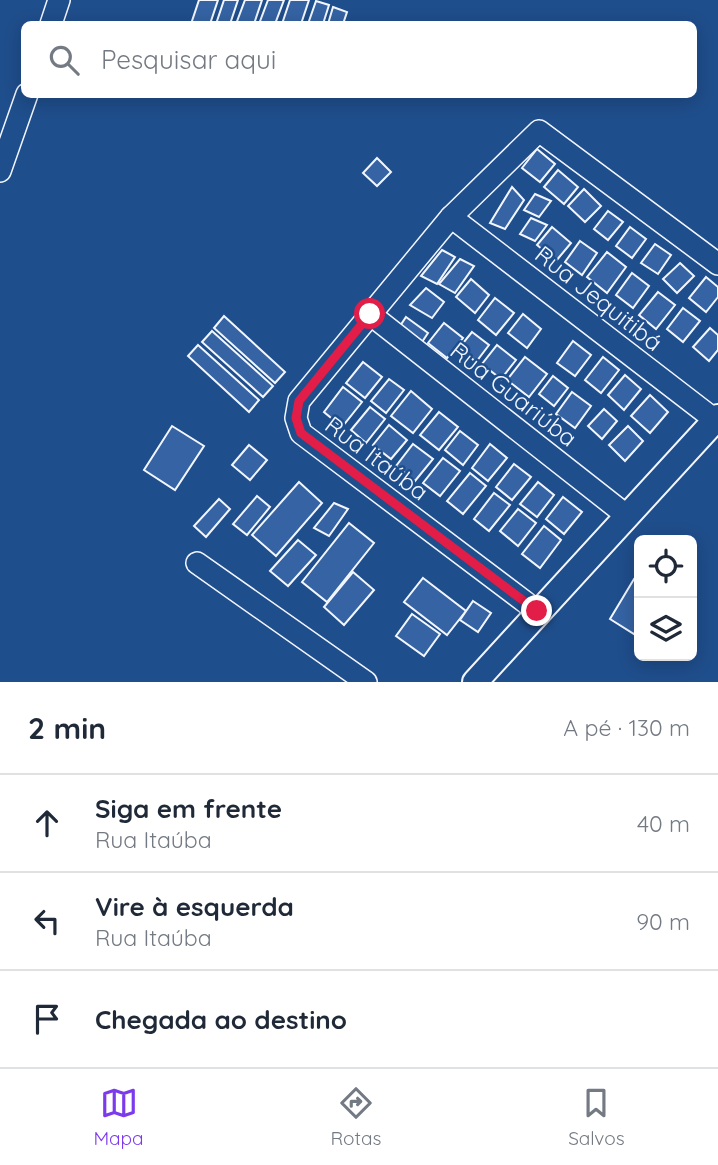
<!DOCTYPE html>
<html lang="pt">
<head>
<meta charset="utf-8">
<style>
  body { margin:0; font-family:Quicksand,sans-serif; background:#f2f2f3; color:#1f2937 }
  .controls { position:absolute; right:21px; bottom:21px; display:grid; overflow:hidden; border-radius:10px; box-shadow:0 4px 18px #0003 }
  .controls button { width:63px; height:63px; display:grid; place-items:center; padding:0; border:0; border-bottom:2px solid #e0e1e3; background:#fff; color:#1f2937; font:35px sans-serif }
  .stop { position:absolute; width:21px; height:21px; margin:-16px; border:5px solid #e11d48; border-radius:50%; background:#fff }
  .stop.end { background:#e11d48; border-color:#fff; box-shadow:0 2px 7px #0008 }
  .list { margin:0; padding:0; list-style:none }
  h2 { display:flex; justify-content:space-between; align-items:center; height:91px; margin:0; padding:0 28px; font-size:30px }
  h2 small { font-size:23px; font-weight:400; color:#747a83 }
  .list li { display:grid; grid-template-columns:46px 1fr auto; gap:21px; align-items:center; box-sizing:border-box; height:98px; padding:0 28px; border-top:2px solid #e0e1e3 }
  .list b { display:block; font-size:26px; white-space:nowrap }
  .list p { margin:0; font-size:23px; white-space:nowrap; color:#747a83 }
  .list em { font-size:23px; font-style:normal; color:#747a83 }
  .icon { flex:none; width:38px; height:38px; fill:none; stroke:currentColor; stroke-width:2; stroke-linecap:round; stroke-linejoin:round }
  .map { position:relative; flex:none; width:718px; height:682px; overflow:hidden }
  .search { position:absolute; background:#fff; box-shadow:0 4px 18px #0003; left:21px; right:21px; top:21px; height:77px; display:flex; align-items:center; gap:18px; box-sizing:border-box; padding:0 24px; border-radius:10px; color:#747a83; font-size:26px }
  .sheet { height:385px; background:#fff }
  nav { display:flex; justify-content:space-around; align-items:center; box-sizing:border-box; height:98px; border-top:2px solid #e0e1e3; background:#fff; font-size:19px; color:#747a83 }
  nav a { display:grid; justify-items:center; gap:4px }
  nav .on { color:#7c3aed }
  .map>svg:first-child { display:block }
  .building { fill:#3563a3; stroke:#f2f6ff; stroke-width:2 }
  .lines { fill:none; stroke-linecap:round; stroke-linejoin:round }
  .minor-casing { stroke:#f2f6ff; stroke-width:24 }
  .tertiary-casing { stroke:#f2f6ff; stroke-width:28 }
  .minor { stroke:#1f4e8c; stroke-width:21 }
  .tertiary { stroke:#1f4e8c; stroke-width:24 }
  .route { stroke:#e11d48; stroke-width:9 }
  .labels { text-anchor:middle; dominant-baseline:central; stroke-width:5; stroke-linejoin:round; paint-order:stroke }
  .street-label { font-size:24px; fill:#f2f6ff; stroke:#1f4e8c }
</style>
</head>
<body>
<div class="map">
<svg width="718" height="682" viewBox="0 0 718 682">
  <rect width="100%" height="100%" fill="#1f4e8c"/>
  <g class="building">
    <polygon points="199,0 218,0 210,24 191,24"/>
    <polygon points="224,0 238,0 230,24 216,24"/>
    <polygon points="245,0 262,0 254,24 236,24"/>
    <polygon points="268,0 284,0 275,24 259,24"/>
    <polygon points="290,0 309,0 301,24 282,24"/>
    <polygon points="316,1 329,5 323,24 308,24"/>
    <polygon points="333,7 347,12 343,24 328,24"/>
    <polygon points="537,149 555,164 540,182 522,168"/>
    <polygon points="377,158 391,172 377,186 363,173"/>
    <polygon points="558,170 578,187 564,204 544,187"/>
    <polygon points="512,187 524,200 505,229 490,223"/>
    <polygon points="584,189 601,206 585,222 568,206"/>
    <polygon points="535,194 551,201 539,217 524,210"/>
    <polygon points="608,211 623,222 608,240 594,229"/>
    <polygon points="531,218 547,225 535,241 520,234"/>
    <polygon points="552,227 571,243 556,261 537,245"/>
    <polygon points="630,227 646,239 632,258 616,246"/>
    <polygon points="580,241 597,253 582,275 565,262"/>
    <polygon points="655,244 671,255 658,274 641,263"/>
    <polygon points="442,250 455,257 437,284 421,276"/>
    <polygon points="607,252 626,267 607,293 587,277"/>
    <polygon points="460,259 474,266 455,293 439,284"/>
    <polygon points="680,263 694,276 677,293 663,279"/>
    <polygon points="632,273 649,286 633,308 616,295"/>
    <polygon points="706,277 718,287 718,297 706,312 689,298"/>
    <polygon points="471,279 489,295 475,313 456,297"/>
    <polygon points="426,288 444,302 432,318 410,305"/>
    <polygon points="658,292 675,305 656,329 639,315"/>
    <polygon points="495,298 514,313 496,335 478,320"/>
    <polygon points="683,308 700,321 683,342 667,329"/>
    <polygon points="523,314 541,329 527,348 508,333"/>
    <polygon points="224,316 285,372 275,383 214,328"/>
    <polygon points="406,317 428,333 420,345 398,329"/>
    <polygon points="444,323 463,338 447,358 428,343"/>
    <polygon points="710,328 718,335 718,350 709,361 693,347"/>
    <polygon points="212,331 273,386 263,397 202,342"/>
    <polygon points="472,332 489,345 476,362 459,348"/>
    <polygon points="573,341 591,355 575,376 557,363"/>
    <polygon points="198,345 259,400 249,412 188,356"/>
    <polygon points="497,345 516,360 501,379 482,364"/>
    <polygon points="525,357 547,374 529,397 507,380"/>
    <polygon points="603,357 619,370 601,393 585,380"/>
    <polygon points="363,362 382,377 365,398 346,383"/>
    <polygon points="625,375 641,389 624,410 608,395"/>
    <polygon points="553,376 568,388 554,406 539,394"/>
    <polygon points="389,379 404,390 386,413 371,401"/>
    <polygon points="343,387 362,402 342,427 324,412"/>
    <polygon points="411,391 432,409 413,433 391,416"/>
    <polygon points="572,392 591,406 575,428 556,414"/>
    <polygon points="650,395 668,412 650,433 631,416"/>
    <polygon points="370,407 385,419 366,443 351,430"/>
    <polygon points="604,409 617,421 602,439 588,426"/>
    <polygon points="439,412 458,427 439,450 420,435"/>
    <polygon points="389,425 407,440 391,459 373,445"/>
    <polygon points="172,426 204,446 175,490 144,470"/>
    <polygon points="628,426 643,441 625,461 609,445"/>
    <polygon points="460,431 478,445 463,465 445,450"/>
    <polygon points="413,444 433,459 415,481 396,466"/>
    <polygon points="490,444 507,458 488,481 472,468"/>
    <polygon points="249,445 267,460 250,480 232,465"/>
    <polygon points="443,458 460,471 440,496 423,483"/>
    <polygon points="514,464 531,477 512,500 496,487"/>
    <polygon points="470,473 486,486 463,514 447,501"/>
    <polygon points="299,482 322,503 276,556 252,535"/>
    <polygon points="538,482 554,495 537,517 520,504"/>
    <polygon points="494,493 510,505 489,531 474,519"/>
    <polygon points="257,496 270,507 247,535 233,524"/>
    <polygon points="563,497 582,512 564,534 546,519"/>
    <polygon points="219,499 230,509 206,537 194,526"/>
    <polygon points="334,503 348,509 329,536 314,528"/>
    <polygon points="518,509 536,523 518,546 500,531"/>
    <polygon points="349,523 374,543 327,602 302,582"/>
    <polygon points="544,526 561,540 540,568 522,554"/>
    <polygon points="298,540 316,555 288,586 270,571"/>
    <polygon points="353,572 374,590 344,625 324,607"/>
    <polygon points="423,578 466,611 447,635 404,602"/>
    <polygon points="634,579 639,582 639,626 634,634 610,619"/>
    <polygon points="473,601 491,613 478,632 460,620"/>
    <polygon points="412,614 440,634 424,656 396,636"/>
  </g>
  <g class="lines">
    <g class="minor-casing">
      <g id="minor">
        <polyline points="51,24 59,0"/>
        <polyline points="0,171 27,94"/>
        <polyline points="451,217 715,420"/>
        <polyline points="370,314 626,515"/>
        <polyline points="197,563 366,682"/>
        <polyline points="537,611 301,433 296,418 299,401 451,217 539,131 718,264"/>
      </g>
    </g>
    <g class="tertiary-casing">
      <polyline id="tertiary" points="475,682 718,417"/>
    </g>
    <use href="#minor" class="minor"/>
    <use href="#tertiary" class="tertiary"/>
  </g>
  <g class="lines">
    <polyline class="route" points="370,314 299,401 296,418 301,433 537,611"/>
  </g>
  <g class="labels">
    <g class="street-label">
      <text transform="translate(599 298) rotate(38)">Rua Jequitibá</text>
      <text transform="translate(514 394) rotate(38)">Rua Guariúba</text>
      <text transform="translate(377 458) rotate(37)">Rua Itaúba</text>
    </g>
  </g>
</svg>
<div class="controls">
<button><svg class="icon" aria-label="locate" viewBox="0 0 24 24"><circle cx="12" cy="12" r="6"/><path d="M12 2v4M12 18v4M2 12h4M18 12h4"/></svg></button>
<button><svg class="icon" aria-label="layers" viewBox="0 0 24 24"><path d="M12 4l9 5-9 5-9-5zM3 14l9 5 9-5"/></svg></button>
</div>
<div class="stop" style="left:370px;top:314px"></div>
<div class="stop end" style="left:537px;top:611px"></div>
<div class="search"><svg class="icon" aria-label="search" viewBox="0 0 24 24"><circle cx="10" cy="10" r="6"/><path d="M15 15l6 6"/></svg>Pesquisar aqui</div>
</div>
<section class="sheet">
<h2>2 min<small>A pé · 130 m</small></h2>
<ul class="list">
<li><svg class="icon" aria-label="ahead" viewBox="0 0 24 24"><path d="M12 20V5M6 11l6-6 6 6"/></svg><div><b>Siga em frente</b><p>Rua Itaúba</p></div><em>40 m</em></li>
<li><svg class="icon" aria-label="left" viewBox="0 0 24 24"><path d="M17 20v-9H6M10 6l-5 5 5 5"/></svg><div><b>Vire à esquerda</b><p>Rua Itaúba</p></div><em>90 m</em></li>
<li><svg class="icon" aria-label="arrive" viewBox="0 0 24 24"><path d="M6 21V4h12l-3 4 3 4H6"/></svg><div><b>Chegada ao destino</b></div></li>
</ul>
</section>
<nav>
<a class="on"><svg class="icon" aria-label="map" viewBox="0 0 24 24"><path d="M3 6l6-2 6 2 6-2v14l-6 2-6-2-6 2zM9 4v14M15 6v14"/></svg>Mapa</a>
<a><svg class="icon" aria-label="directions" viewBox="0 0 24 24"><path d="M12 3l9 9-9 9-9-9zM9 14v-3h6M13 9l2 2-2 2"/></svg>Rotas</a>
<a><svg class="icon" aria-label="saved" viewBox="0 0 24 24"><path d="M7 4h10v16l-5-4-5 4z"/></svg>Salvos</a>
</nav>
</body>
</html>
